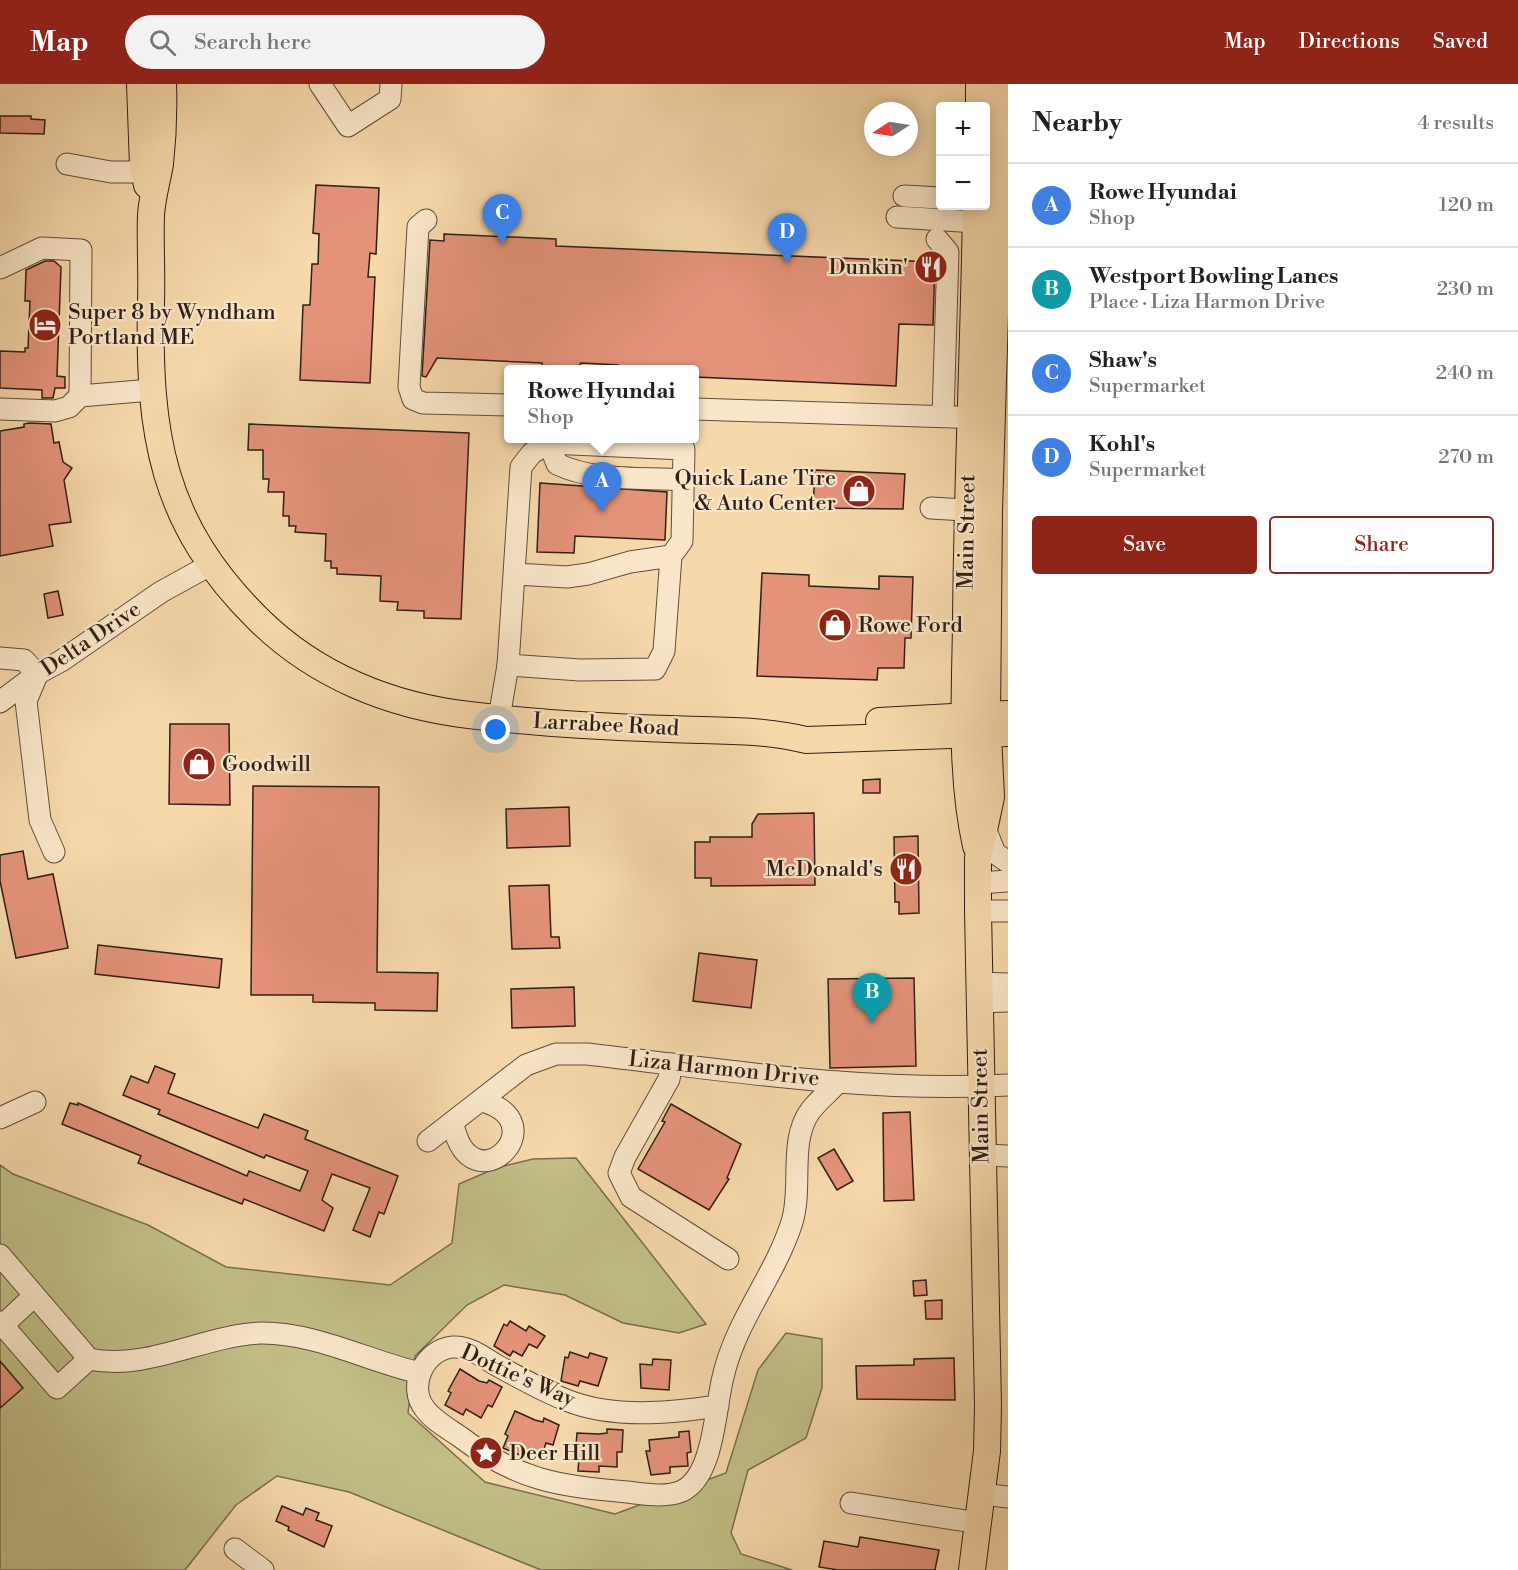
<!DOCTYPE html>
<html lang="en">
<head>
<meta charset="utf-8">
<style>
  body { margin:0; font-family:"Libre Bodoni",serif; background:#f2f2f2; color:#202124 }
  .controls { position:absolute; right:18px; top:18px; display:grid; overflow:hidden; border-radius:6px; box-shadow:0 3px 15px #0003 }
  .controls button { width:54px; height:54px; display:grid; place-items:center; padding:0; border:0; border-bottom:2px solid #e0e0e0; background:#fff; color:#202124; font:30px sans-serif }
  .compass { position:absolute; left:864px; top:18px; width:54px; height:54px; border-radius:50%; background:#fff; box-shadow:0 3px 15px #0003; rotate:258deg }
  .you { position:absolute; left:496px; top:646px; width:21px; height:21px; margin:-15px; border:4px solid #fff; border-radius:50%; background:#1a73e8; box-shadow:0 0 0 9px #1a73e833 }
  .badge { display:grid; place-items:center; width:39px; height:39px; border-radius:50%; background:#8f2418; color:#fff; font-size:20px; font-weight:700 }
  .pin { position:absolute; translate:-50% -50px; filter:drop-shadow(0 2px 3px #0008) }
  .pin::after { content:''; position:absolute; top:32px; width:21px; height:18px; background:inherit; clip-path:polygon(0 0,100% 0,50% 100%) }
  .popup { position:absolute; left:504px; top:281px; width:195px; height:78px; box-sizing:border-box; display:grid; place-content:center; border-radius:6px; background:#fff; filter:drop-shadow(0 2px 4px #0005); font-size:20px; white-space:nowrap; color:#757577 }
  .popup b { font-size:22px; color:#202124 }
  .popup::after { content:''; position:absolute; left:50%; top:100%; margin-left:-12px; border:12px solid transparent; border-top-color:#fff }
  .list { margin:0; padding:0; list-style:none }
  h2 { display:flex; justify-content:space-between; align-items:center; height:78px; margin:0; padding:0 24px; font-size:26px }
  h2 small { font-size:20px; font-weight:400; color:#757577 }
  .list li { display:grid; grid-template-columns:39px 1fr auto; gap:18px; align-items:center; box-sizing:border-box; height:84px; padding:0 24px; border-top:2px solid #e0e0e0 }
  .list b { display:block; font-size:22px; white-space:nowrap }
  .list p { margin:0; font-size:20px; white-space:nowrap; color:#757577 }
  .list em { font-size:20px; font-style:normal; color:#757577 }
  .actions { display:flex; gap:12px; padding:18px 24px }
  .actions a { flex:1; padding:14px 0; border:2px solid #8f2418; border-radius:6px; text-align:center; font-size:21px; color:#8f2418 }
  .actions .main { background:#8f2418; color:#fff }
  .icon { flex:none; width:33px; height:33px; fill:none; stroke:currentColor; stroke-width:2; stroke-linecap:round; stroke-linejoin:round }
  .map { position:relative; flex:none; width:1008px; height:1486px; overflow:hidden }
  header { display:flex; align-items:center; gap:36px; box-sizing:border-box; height:84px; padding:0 30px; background:#8f2418; color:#fff }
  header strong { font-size:28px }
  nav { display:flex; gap:33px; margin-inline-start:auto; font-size:21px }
  .search { width:420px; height:54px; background:#f2f2f2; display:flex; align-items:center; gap:15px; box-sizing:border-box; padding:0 21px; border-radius:33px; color:#757577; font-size:22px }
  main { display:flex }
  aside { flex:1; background:#fff }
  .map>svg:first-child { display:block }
  .green { fill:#c1be86; stroke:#786e4e; stroke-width:1.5 }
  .building { fill:#e4937b; stroke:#2f1f17; stroke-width:1.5 }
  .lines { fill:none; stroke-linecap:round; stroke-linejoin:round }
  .minor-casing { stroke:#614d3c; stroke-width:23 }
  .major-casing { stroke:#2f1f17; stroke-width:28 }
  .minor { stroke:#f9e6c8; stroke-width:21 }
  .major { stroke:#f6d8ab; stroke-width:26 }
  .labels { text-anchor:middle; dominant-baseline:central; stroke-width:4.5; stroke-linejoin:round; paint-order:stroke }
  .poi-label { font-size:22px; fill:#2f1f17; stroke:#f9e6c8; text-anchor:start }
  .street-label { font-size:22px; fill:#2f1f17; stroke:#f9e6c8 }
</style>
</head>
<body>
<header>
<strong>Map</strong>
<div class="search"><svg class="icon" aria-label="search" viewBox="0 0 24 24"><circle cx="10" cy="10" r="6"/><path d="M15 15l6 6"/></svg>Search here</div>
<nav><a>Map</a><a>Directions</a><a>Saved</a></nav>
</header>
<main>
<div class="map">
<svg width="1008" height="1486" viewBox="0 0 1008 1486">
  <rect width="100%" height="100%" fill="#f6d8ab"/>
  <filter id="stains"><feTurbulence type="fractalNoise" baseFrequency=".00333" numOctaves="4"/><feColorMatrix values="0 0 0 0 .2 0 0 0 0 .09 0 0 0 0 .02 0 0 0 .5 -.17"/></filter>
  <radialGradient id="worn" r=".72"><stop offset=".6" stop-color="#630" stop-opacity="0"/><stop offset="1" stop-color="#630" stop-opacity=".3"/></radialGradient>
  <polygon class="green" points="576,1074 706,1240 679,1249 623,1239 565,1211 504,1201 467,1221 415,1272 408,1329 485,1398 615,1430 726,1389 758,1286 786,1249 822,1255 822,1304 806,1354 748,1386 731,1449 741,1470 792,1486 541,1486 349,1408 277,1392 236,1421 185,1486 0,1486 0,1081 13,1090 148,1141 226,1183 390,1201 452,1159 459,1100 496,1084 533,1075"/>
  <g class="building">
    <polygon points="0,32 31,32 31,35 45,36 44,50 0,49"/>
    <polygon points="316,101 379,104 376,170 370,169 368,193 375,193 370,299 300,296 303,221 310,221 312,180 318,180 319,150 313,149"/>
    <polygon points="444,150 556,155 556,162 935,178 933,241 899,240 896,302 695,293 695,285 618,285 618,281 581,279 577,285 542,285 542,279 437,274 426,293 422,292 430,156 444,157"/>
    <polygon points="45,177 54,177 61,183 57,292 65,293 65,304 55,304 53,314 42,314 42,306 0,304 0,267 25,268 25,264 28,264 30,217 25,217 26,186"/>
    <polygon points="29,339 51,340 54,359 59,358 63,378 72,384 64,396 71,438 49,441 53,462 0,472 0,347 24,343 24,340"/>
    <polygon points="249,340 469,349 461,535 424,534 424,527 397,526 398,518 380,517 381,492 337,490 337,484 331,484 331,477 325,477 326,450 295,448 296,442 289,442 289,432 283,432 284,408 268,408 269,395 263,395 263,366 248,366"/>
    <polygon points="815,386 905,390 903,425 813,424"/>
    <polygon points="540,399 667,408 665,456 575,452 574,469 537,468"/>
    <polygon points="762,489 809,491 809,502 879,505 879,492 913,493 911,554 905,554 904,584 878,584 877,596 757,592"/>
    <polygon points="58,507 63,531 48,534 44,510"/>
    <polygon points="170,640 229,640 230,721 169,720"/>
    <polygon points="880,695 880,709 863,709 863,696"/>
    <polygon points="253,702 379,703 377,888 438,889 437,927 375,926 375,919 313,918 313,911 251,911"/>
    <polygon points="569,723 570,762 507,764 506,725"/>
    <polygon points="814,729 815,801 711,802 711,794 695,794 695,758 710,758 710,753 752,753 752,740 758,730"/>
    <polygon points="918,752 919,829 899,830 899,818 895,818 894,753"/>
    <polygon points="23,767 28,795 53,790 68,864 16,874 0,797 0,771"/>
    <polygon points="549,801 551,853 559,853 560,864 512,865 509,802"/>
    <polygon points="98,861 222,875 219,904 95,890"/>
    <polygon points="699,869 757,876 751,924 693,917"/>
    <polygon points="914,894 916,982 830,984 828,895"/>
    <polygon points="574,903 575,942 512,944 511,905"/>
    <polygon points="155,982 175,990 168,1009 258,1044 264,1030 308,1047 305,1055 398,1092 384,1130 379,1128 370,1153 353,1146 370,1104 332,1090 322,1116 333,1124 324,1147 244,1115 242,1120 138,1079 141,1072 62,1040 70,1019 78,1021 78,1019 247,1092 249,1087 300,1107 308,1087 266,1071 264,1074 158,1030 160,1026 123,1011 131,992 148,999"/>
    <polygon points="671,1020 741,1060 727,1094 729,1095 709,1126 638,1085 665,1038 662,1037"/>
    <polygon points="910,1028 914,1116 884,1117 883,1029"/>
    <polygon points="834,1065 853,1097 837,1106 818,1074"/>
    <polygon points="926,1196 927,1211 914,1212 913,1197"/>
    <polygon points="942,1216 942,1235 926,1235 925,1217"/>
    <polygon points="510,1237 526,1247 529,1242 545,1252 537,1264 529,1260 522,1272 513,1267 510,1272 494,1262 504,1240 507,1242"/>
    <polygon points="570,1268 588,1274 590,1269 607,1274 598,1302 580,1297 578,1302 561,1297 565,1273 568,1274"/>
    <polygon points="954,1274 955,1316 857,1315 856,1282 914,1281 914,1275"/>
    <polygon points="653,1275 671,1276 669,1306 641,1304 640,1280 652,1281"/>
    <polygon points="0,1277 23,1304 0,1324"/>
    <polygon points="460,1285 479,1297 487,1299 489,1296 502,1303 492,1323 488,1321 481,1334 466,1325 463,1331 445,1321 451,1309 448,1307"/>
    <polygon points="515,1327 535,1336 543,1338 544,1334 559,1341 553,1361 546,1359 541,1373 524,1366 522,1372 503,1364 508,1352 505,1350"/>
    <polygon points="607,1345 623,1346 622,1368 617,1368 617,1383 599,1382 599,1388 578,1387 579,1374 575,1374 577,1349 599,1350 607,1349"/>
    <polygon points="689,1347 691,1368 687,1369 688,1382 670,1383 670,1389 651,1391 646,1367 650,1367 649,1356 679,1353 679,1348"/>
    <polygon points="282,1422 303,1431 306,1424 319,1429 316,1436 332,1442 324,1463 288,1446 289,1443 276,1437"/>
    <polygon points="860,1453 939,1466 935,1486 838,1486 819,1483 824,1457 858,1463"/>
  </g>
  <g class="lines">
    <g class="minor-casing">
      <g id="minor">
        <polyline points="320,0 348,42 390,15 391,0"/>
        <polyline points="67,80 111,88 145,88"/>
        <polyline points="904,112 940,114"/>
        <polyline points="897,133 992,139"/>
        <polyline points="426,136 418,143 409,303 413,315 423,319 509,321"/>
        <polyline points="937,155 948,168 943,332"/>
        <polyline points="0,184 42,164 81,166 80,312"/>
        <polyline points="0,325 55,327 69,323 80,312 151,306"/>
        <polyline points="695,325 985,334"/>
        <path d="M549 359 557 380C594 398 644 393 684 396"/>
        <polyline points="931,424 982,427"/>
        <polyline points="516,490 567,493 588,490 630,478 671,472 682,457 684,365 549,359 532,369 521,383 508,581 580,586 655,585 664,567 671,472"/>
        <polyline points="0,574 24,576 37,590"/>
        <polyline points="37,591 26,617 40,736 54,768"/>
        <polyline points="0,618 37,590 61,577 161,508 210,481"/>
        <polyline points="499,634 508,581"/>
        <polyline points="985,744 995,769 1008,778"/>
        <polyline points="978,799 1008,797"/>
        <polyline points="978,827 1008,827"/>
        <polyline points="978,899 1008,900"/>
        <polyline points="979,918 1008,917"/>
        <polyline points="672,980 669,995 625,1073 619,1089 631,1113 728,1175"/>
        <polyline points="0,1034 35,1018"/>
        <path d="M453 1040C471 1125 559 1039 482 1017"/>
        <path d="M428 1057 526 981 556 970H587C726 986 868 1009 1008 1001"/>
        <polyline points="982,1071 1008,1072"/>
        <path d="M0 1171 89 1275C147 1287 202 1252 260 1249 314 1248 368 1277 420 1289"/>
        <polyline points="0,1238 57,1304 89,1275"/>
        <polyline points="3,1241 34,1212"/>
        <path d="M718 1322C670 1329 613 1335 566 1316 543 1307 520 1294 498 1282 484 1274 470 1262 453 1263 424 1265 407 1303 425 1325 433 1336 447 1344 459 1352 517 1396 557 1402 627 1408 644 1410 666 1414 682 1407 714 1392 715 1324 723 1293 736 1236 775 1192 792 1138 803 1103 788 1056 811 1026 819 1016 830 1007 838 998"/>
        <polyline points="982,1410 1008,1413"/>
        <polyline points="851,1419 979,1439"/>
        <polyline points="235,1465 263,1486"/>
      </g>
    </g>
    <g class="major-casing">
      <g id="major">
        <polyline points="140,0 143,82 147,101"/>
        <path d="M163 0C164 27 163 53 160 80 157 97 152 114 151 131 150 159 152 188 151 217 148 349 161 440 259 536 316 592 391 622 469 631 536 639 602 643 669 645 715 647 762 645 806 656L1008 649"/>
        <polyline points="979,22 979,0"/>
        <polyline points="879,637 1008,630"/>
        <path d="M976 762C960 690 965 613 966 540 967 400 974 261 976 122"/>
        <polyline points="972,1486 987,1367 988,1322 978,827 978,774 991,713 987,631 989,427 1002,0"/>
      </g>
    </g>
    <use href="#minor" class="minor"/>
    <use href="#major" class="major"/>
  </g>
  <defs>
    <g id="restaurant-disc" transform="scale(1.725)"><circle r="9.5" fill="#8f2418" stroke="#f9e6c8"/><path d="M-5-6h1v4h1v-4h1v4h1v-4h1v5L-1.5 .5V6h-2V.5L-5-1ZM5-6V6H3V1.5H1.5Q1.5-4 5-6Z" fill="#fff"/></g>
    <g id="hotel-disc" transform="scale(1.725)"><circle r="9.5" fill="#8f2418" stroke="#f9e6c8"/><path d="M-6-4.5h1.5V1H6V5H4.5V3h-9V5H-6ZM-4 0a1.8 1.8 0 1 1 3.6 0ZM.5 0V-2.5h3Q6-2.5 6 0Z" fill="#fff"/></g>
    <g id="shop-disc" transform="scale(1.725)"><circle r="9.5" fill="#8f2418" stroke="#f9e6c8"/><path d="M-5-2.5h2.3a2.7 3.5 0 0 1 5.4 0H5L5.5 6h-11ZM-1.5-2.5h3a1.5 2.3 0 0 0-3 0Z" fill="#fff"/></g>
    <g id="sight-disc" transform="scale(1.725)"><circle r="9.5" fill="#8f2418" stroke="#f9e6c8"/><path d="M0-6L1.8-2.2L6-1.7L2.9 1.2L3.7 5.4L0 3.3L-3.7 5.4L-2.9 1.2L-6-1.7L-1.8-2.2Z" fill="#fff"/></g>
  </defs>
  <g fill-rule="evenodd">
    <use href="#restaurant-disc" x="931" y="183"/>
    <use href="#hotel-disc" x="45" y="241"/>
    <use href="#shop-disc" x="859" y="407"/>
    <use href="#shop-disc" x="835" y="541"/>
    <use href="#shop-disc" x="199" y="680"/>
    <use href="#restaurant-disc" x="906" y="785"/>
    <use href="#sight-disc" x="486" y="1369"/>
  </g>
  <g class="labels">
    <g class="poi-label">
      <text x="908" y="183" text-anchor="end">Dunkin'</text>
      <text x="68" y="228">Super 8 by Wyndham<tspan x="68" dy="25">Portland ME</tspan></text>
      <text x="836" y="394" text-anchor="end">Quick Lane Tire<tspan x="836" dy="25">&amp; Auto Center</tspan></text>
      <text x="858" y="541">Rowe Ford</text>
      <text x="222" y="680">Goodwill</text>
      <text x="883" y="785" text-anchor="end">McDonald's</text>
      <text x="509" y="1369">Deer Hill</text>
    </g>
    <g class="street-label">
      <text transform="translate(967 448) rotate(-89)">Main Street</text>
      <text transform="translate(91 555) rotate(-34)">Delta Drive</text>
      <text transform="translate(606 641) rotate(3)">Larrabee Road</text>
      <text transform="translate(724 985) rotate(6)">Liza Harmon Drive</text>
      <text transform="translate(981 1022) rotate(-91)">Main Street</text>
      <text transform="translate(518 1292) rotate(24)">Dottie's Way</text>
    </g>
  </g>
  <rect width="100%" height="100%" filter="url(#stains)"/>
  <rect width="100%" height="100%" fill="url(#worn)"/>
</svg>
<div class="controls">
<button>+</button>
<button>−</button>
</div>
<svg class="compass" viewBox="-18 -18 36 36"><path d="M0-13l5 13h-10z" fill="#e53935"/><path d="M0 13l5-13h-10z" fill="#757577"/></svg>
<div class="you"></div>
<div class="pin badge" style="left:602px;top:428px;background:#3f7fe0">A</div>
<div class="popup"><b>Rowe Hyundai</b>Shop</div>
<div class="pin badge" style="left:872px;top:939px;background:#0f9aa8">B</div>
<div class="pin badge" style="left:502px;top:160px;background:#3f7fe0">C</div>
<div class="pin badge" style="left:787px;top:179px;background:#3f7fe0">D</div>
</div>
<aside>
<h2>Nearby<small>4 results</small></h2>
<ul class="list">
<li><span class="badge" style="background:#3f7fe0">A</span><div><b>Rowe Hyundai</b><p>Shop</p></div><em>120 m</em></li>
<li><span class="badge" style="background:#0f9aa8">B</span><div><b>Westport Bowling Lanes</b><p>Place · Liza Harmon Drive</p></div><em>230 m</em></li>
<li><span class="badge" style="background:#3f7fe0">C</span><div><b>Shaw's</b><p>Supermarket</p></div><em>240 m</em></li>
<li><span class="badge" style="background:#3f7fe0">D</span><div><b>Kohl's</b><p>Supermarket</p></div><em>270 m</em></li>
</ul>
<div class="actions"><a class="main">Save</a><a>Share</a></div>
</aside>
</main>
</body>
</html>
